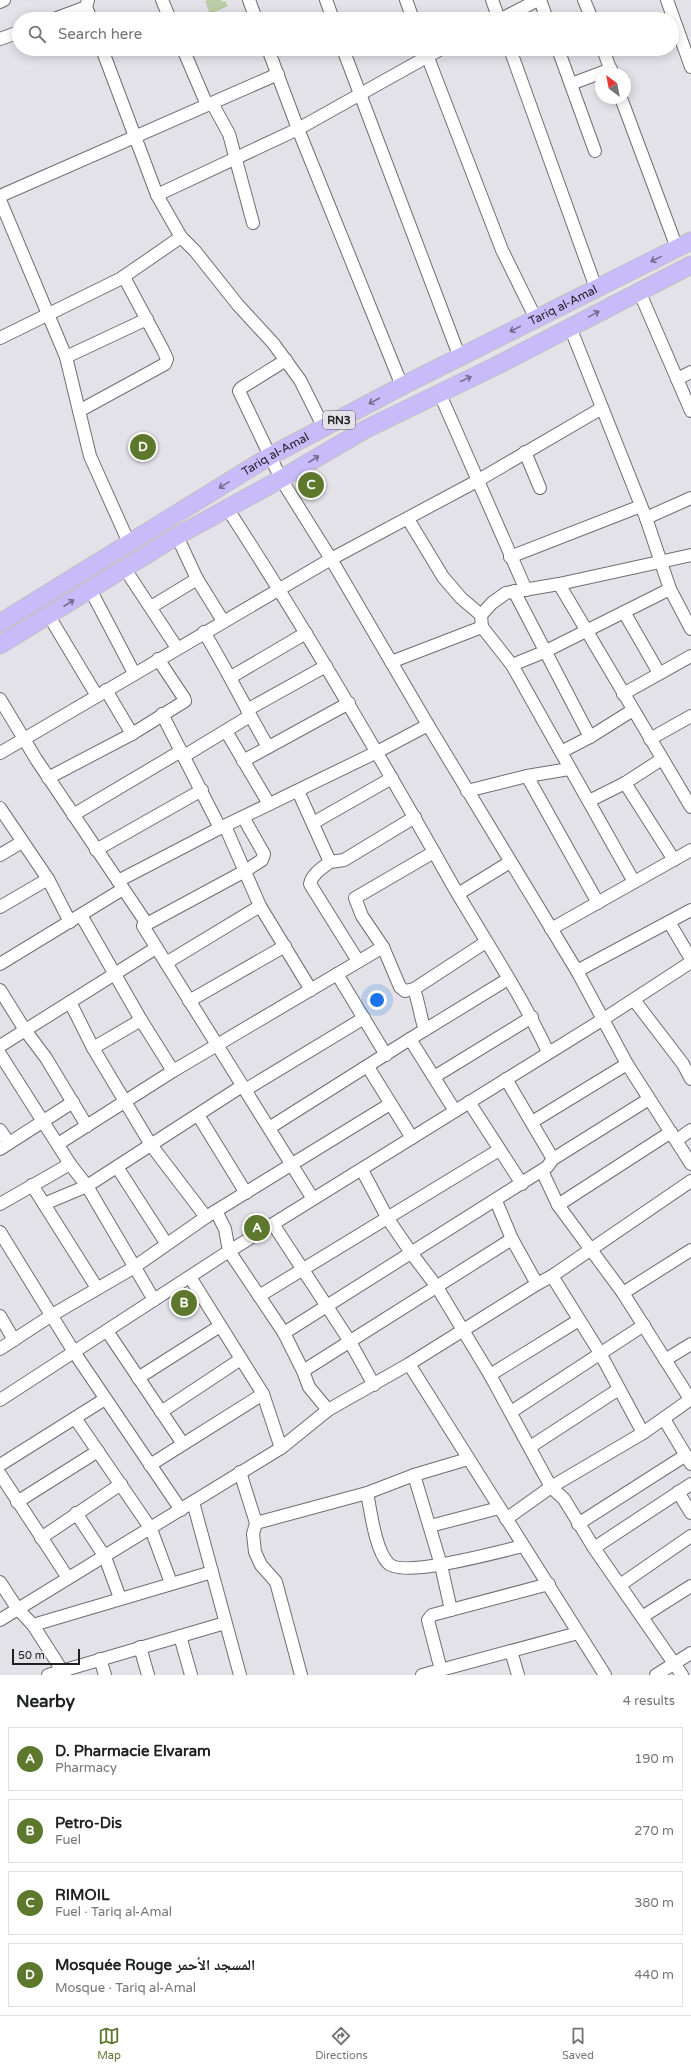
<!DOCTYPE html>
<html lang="en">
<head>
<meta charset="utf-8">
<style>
  body { margin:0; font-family:"Varela Round","Noto Naskh Arabic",sans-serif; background:#f2f2f2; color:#202124 }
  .compass { position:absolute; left:595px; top:68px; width:36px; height:36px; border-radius:50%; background:#fff; box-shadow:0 2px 10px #0003; rotate:328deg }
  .scale { position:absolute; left:12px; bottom:10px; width:68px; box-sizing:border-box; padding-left:4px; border:2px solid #202023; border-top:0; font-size:11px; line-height:14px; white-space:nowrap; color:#202023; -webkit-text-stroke:3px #e3e2e9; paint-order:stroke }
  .you { position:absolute; left:377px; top:1000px; width:14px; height:14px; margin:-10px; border:3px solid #fff; border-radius:50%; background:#1a73e8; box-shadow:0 0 0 6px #1a73e833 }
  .badge { display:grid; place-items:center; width:26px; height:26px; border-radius:50%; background:#5d782c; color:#fff; font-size:13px; font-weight:700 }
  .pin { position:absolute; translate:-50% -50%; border:2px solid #fff; box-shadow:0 1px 4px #0006 }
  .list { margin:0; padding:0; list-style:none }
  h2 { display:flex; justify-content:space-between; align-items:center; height:52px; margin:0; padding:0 16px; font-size:17px }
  h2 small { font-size:13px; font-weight:400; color:#757577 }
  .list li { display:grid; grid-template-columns:26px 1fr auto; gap:12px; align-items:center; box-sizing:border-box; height:64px; margin:0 8px 8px; padding:0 8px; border:1px solid #e0e0e0; border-radius:0px }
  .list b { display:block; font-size:15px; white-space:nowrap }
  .list p { margin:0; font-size:13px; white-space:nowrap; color:#757577 }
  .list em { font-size:13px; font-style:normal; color:#757577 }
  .icon { flex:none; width:22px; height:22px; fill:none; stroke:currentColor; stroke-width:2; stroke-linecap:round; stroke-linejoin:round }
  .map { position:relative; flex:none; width:691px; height:1675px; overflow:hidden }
  .search { position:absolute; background:#fff; box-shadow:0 2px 10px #0003; left:12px; right:12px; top:12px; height:44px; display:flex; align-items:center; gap:10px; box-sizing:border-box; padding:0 14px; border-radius:22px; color:#757577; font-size:15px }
  .sheet { height:340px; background:#fff }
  nav { display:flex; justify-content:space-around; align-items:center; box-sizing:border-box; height:56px; border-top:1px solid #e0e0e0; background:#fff; font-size:11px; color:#757577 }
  nav a { display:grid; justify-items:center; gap:2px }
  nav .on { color:#5d782c }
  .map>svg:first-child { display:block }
  .green { fill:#bccca6 }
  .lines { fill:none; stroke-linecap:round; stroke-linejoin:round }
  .minor-casing { stroke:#6f6e75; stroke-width:14 }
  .highway-casing { stroke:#c1c1c1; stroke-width:19 }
  .minor { stroke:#fff; stroke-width:12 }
  .highway { stroke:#c9bbfa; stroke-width:17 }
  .oneway { stroke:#746e8e }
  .labels { text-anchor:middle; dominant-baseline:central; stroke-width:4; stroke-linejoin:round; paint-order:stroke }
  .shield { fill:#e3e2e9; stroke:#5a5a5e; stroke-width:1 }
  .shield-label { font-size:11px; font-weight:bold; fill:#202023 }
  .street-label { font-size:12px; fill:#202023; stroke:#e3e2e9 }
</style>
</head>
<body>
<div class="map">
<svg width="691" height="1675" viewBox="0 0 691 1675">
  <rect width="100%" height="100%" fill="#e3e2e9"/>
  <polygon class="green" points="208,0 221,0 222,2 225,1 228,6 210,14 205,1"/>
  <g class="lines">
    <g class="minor-casing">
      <g id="minor">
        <polyline points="162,0 170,19"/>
        <polyline points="249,0 256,19"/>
        <polyline points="326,0 333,19"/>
        <polyline points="406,0 413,19"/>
        <polyline points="492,0 499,19"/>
        <polyline points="540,0 547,19"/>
        <polyline points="584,0 592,19"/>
        <polyline points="667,0 691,67"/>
        <polyline points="0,2 4,0"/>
        <polyline points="86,7 91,19"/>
        <polyline points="54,19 86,7 88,0"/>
        <polyline points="501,19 538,0"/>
        <polyline points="0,39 19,32"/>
        <polyline points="102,49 157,195 298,129 441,49"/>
        <polyline points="183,49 207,105"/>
        <polyline points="268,49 298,129 402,386"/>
        <polyline points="343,49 460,358"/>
        <polyline points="510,49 596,288"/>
        <polyline points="558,49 595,151"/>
        <polyline points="603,49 612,74"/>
        <polyline points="425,50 502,250 536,319"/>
        <polyline points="571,84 611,69"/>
        <polyline points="621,98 677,248"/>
        <polyline points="212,103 229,134 253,223"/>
        <polyline points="157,195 181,237 195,251 238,305 273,343 300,380 324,428"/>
        <polyline points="0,196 278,74"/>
        <polyline points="0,200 66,357 90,456 129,543"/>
        <polyline points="123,277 181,237"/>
        <polyline points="639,291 691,411"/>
        <polyline points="570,327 646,518 670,589 691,629"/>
        <polyline points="0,338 124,277 163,350 167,359 165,364 79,411"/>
        <polyline points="66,357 147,319"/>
        <polyline points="286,360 241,388 239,391 281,479 331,559 428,725 577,971 627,1064 691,1164"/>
        <polyline points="677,379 691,372"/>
        <polyline points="439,392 526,590"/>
        <polyline points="525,452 540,488"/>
        <path d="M227 508C307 631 380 756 452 884 484 939 521 994 548 1052"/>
        <polyline points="646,518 691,498"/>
        <polyline points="408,519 443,577 461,598 481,615 482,627 512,665 634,882"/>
        <polyline points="177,536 197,579"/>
        <polyline points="510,557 641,506"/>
        <polyline points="125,569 177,648"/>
        <polyline points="559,584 691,807"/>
        <polyline points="90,589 134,673"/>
        <polyline points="514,591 590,737"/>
        <polyline points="151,607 197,579 223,621"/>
        <polyline points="624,612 659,673"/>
        <polyline points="481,615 492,603 506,593 559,584 691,555"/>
        <polyline points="49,616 97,696"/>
        <path d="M204 632C227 670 246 709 268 747"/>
        <polyline points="391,662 482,627"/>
        <polyline points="512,665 544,652 670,589"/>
        <polyline points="231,677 306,633"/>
        <polyline points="106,690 132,734"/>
        <polyline points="623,694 691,656"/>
        <polyline points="0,699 36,759 147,924"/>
        <polyline points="247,710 326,666"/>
        <polyline points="162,714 220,828"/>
        <polyline points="226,731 269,804"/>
        <polyline points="650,739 691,716"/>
        <polyline points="561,752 590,737 633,710"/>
        <polyline points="0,753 331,559 477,481 602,408"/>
        <polyline points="184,756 250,716"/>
        <polyline points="243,761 349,703"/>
        <polyline points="527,776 598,903"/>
        <polyline points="48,778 132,734 185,701 184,698 158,659"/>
        <polyline points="625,783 674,860"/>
        <polyline points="298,791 330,862 344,860 415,817"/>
        <polyline points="467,791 527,776 569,769"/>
        <polyline points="589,801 625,783 662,759"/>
        <polyline points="0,808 48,879 70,922"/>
        <polyline points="73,815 181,751"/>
        <polyline points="243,817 264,854 262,860 245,871 143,926 313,1199"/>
        <polyline points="313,823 392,778"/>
        <polyline points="225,826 260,906 311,990"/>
        <polyline points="96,850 202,790"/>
        <polyline points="434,852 355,898 362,916 383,947 400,987 405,991 414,989 486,942"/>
        <polyline points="0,855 22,842"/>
        <path d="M330 862C322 868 312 874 310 884L358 961"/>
        <polyline points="118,881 220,828 377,752 428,725"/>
        <polyline points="458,894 510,862"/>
        <polyline points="0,907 48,879"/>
        <polyline points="81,915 141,1020 173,1071"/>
        <polyline points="669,922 691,959"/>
        <polyline points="551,929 691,850"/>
        <polyline points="166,963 260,906"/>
        <polyline points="0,964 123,889"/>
        <polyline points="577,971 691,910"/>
        <polyline points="337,974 386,1055"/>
        <path d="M414 989C419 1003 420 1016 425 1030"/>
        <polyline points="0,990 25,1030 46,1058 87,1126"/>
        <polyline points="634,1000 683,1064 691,1079"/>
        <polyline points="189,1001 285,946"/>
        <polyline points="70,1002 93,1048 151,1145 206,1217"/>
        <polyline points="410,1039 508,979"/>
        <polyline points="0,1046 156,948"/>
        <polyline points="93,1048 141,1020"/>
        <polyline points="0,1054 70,1164 87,1186 154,1300"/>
        <polyline points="368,1067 412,1138"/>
        <polyline points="434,1077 532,1017"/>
        <polyline points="245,1090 364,1018"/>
        <polyline points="469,1102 522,1184"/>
        <polyline points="198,1115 246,1193"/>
        <polyline points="532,1122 627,1064"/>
        <polyline points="269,1128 410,1039 455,1111"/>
        <polyline points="0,1130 9,1143"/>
        <polyline points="677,1140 691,1130"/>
        <polyline points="58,1144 173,1071 383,947"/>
        <polyline points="0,1149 73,1102"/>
        <polyline points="553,1159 649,1099"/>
        <polyline points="117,1167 166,1243"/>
        <polyline points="362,1170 388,1219 412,1254 437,1287 490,1375 551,1487 564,1499 594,1548 682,1675"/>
        <polyline points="542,1171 558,1205 623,1293 690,1399"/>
        <polyline points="32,1185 97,1288"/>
        <polyline points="496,1201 512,1239 537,1284"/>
        <polyline points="0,1204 70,1164"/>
        <polyline points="44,1204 87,1186 242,1086"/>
        <polyline points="558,1205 671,1132"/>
        <polyline points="216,1211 225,1229 229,1251 284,1333 303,1371 309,1387 328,1410"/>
        <polyline points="273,1224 349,1340 374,1385"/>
        <polyline points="0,1232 74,1352 181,1510"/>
        <polyline points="552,1276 600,1353 643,1433"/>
        <polyline points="190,1277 263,1394 281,1448"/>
        <polyline points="623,1293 691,1250"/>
        <polyline points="259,1296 499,1150"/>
        <polyline points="0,1316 14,1340"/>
        <polyline points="107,1331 183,1444"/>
        <polyline points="284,1333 547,1167 553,1159 506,1079"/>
        <polyline points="0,1349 52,1315 133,1268 206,1217 390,1104"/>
        <polyline points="665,1360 691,1344"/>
        <polyline points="409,1364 605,1675"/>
        <polyline points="303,1371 512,1239"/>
        <polyline points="490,1375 579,1320"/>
        <polyline points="138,1378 220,1326"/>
        <polyline points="0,1400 223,1255 602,1020 691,962"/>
        <polyline points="161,1412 241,1359"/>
        <polyline points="511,1412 644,1325"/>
        <polyline points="75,1418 151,1529 171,1583"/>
        <polyline points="664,1419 691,1464"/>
        <polyline points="530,1447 619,1389"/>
        <polyline points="0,1465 105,1399"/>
        <polyline points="150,1465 263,1394"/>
        <polyline points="240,1472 256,1523 253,1534 255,1552 261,1565 276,1582 301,1675"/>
        <polyline points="0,1474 68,1578"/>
        <polyline points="414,1475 441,1565 451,1610"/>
        <polyline points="678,1492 691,1513"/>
        <path d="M367 1493C371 1512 375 1549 388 1563 402 1579 501 1551 523 1546"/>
        <polyline points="17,1502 98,1451"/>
        <polyline points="193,1502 240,1675"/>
        <polyline points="76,1513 105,1557 120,1598"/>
        <polyline points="506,1519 551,1487 643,1433 691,1399"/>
        <polyline points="256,1523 367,1493 414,1475 468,1459"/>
        <polyline points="578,1524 686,1455"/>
        <polyline points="430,1526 499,1508"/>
        <polyline points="41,1538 121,1484"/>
        <polyline points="594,1548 691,1484"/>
        <polyline points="0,1582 17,1608 33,1625 65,1675"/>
        <polyline points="620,1585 691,1536"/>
        <polyline points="642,1617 691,1586"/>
        <polyline points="0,1620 281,1448 328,1410 409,1364 537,1284 552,1276 691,1181"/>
        <polyline points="33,1625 212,1572"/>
        <polyline points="180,1636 191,1675"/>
        <polyline points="140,1647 148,1675"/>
        <polyline points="511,1651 518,1675"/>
        <polyline points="100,1659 105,1675"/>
        <polyline points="441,1670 428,1620 432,1615 549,1584"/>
        <polyline points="48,1675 225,1623"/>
        <polyline points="422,1675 578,1633"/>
        <polyline points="656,1675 691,1653"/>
      </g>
    </g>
    <g class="highway-casing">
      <g id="highway">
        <path id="s1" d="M0 623 270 456 402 386 691 241"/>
        <polyline points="0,645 177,536 281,479 364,430 498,365 691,265"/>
      </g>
    </g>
    <use href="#minor" class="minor"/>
    <use href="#highway" class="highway"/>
  </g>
  <defs><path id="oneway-shaft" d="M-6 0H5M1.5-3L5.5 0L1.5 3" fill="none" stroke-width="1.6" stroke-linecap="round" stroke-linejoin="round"/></defs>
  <g class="oneway">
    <use href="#oneway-shaft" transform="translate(656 259) rotate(154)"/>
    <use href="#oneway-shaft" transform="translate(594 314) rotate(-29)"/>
    <use href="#oneway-shaft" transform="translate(515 329) rotate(153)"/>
    <use href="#oneway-shaft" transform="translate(466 379) rotate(-25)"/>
    <use href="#oneway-shaft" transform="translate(374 401) rotate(152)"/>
    <use href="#oneway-shaft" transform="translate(314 459) rotate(-33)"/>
    <use href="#oneway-shaft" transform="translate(224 485) rotate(148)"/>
    <use href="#oneway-shaft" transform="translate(69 603) rotate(-33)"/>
  </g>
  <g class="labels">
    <rect class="shield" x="323" y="411" width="32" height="18" rx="3"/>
    <g class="shield-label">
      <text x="339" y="420">RN3</text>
    </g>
    <g class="street-label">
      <text stroke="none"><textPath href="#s1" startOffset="647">Tariq al-Amal</textPath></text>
      <text stroke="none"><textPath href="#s1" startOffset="323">Tariq al-Amal</textPath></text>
    </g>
  </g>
</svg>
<svg class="compass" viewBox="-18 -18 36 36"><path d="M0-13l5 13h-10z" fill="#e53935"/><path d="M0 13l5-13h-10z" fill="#757577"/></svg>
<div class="scale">50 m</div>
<div class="you"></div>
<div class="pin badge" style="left:257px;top:1228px">A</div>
<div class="pin badge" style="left:184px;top:1303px">B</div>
<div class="pin badge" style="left:311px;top:485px">C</div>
<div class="pin badge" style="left:143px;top:447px">D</div>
<div class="search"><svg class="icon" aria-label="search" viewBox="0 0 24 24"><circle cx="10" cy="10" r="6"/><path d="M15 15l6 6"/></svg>Search here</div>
</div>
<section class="sheet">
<h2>Nearby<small>4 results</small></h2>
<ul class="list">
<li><span class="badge">A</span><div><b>D. Pharmacie Elvaram</b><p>Pharmacy</p></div><em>190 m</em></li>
<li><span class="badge">B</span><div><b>Petro-Dis</b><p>Fuel</p></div><em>270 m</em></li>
<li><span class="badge">C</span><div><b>RIMOIL</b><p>Fuel · Tariq al-Amal</p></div><em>380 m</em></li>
<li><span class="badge">D</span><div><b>Mosquée Rouge المسجد الأحمر</b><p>Mosque · Tariq al-Amal</p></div><em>440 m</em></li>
</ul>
</section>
<nav>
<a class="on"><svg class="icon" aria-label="map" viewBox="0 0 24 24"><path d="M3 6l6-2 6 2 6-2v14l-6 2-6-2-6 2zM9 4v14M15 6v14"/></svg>Map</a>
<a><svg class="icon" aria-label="directions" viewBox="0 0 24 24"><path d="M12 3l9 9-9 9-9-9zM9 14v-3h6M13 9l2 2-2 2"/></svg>Directions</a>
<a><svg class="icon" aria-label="saved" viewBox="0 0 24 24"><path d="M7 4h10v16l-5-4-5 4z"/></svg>Saved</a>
</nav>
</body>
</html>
